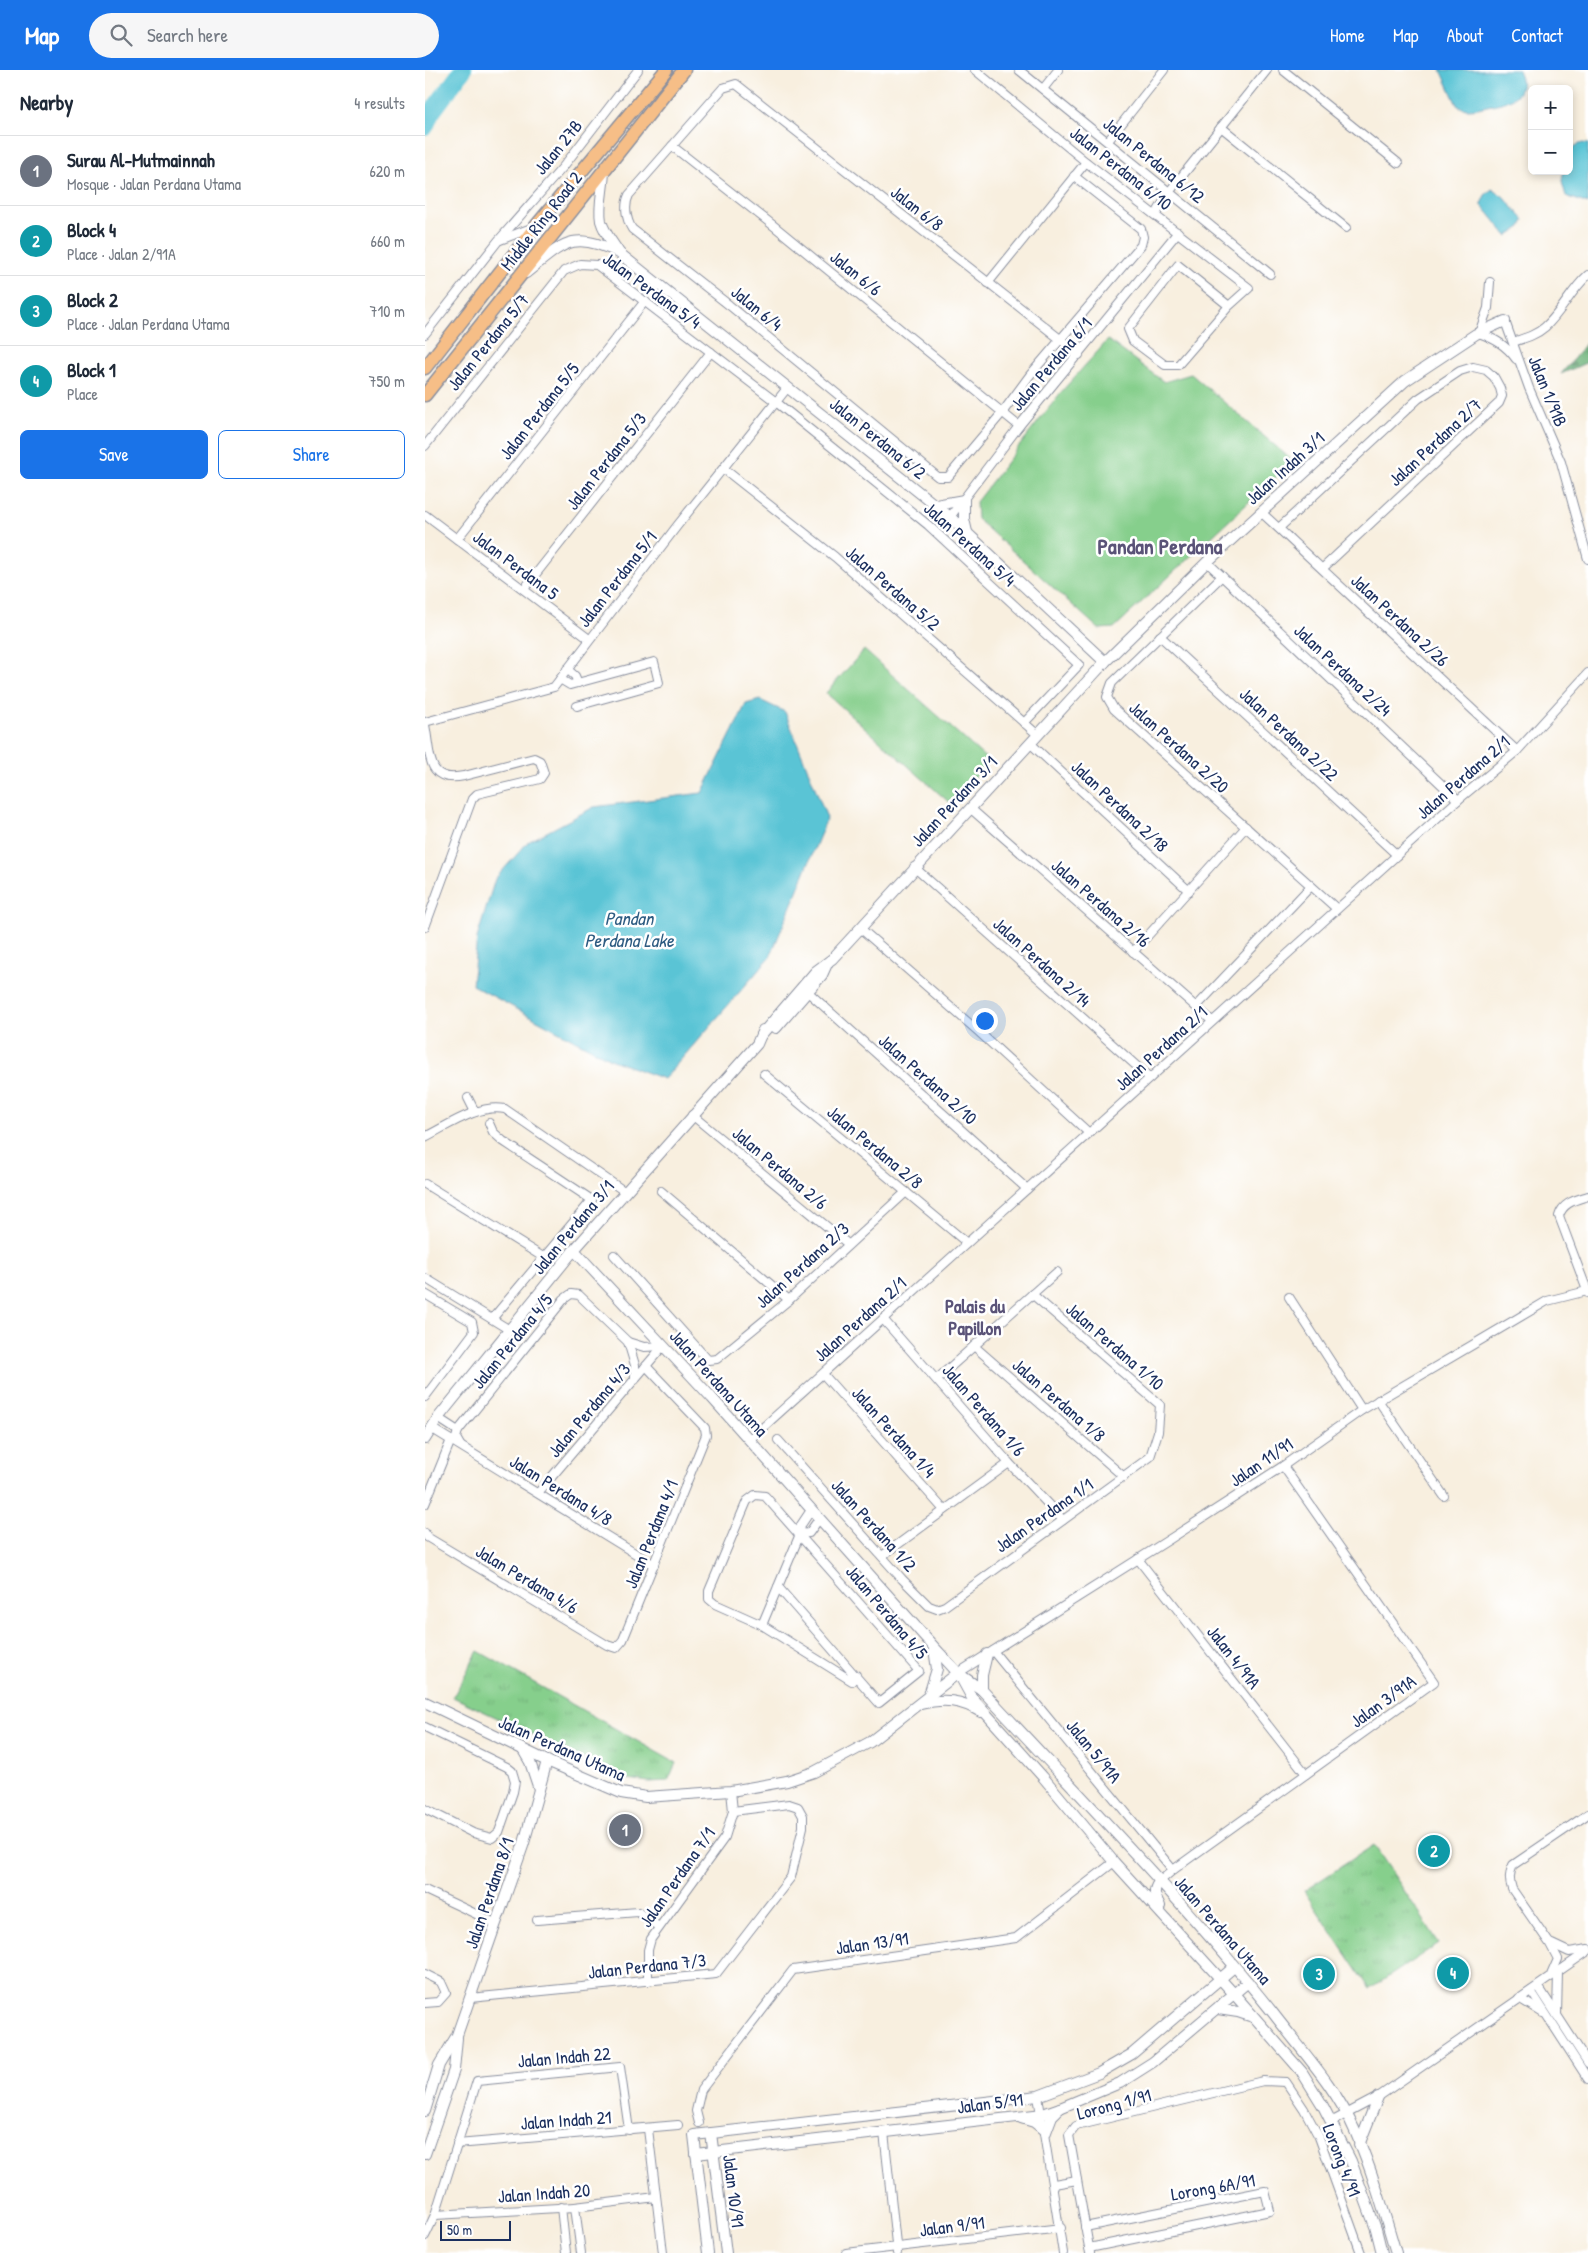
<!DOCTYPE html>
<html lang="en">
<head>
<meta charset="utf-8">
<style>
  body { margin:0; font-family:"Patrick Hand",sans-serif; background:#f6f6f7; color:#1f2937 }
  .controls { position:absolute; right:15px; top:15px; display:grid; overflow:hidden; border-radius:8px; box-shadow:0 2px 8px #0003 }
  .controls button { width:45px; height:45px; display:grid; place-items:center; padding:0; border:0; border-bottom:1px solid #e0e1e3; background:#fff; color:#1f2937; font:25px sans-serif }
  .scale { position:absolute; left:15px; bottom:12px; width:71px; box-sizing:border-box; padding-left:5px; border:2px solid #1b2f5e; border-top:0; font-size:14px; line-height:18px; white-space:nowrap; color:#1b2f5e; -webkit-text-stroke:4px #fff; paint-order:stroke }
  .you { position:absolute; left:559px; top:950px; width:18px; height:18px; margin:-12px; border:4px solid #fff; border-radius:50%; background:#1a73e8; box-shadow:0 0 0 8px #1a73e833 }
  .badge { display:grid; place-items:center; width:32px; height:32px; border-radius:50%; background:#1a73e8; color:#fff; font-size:16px; font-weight:700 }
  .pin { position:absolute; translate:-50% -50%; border:2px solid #fff; box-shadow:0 1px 5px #0006 }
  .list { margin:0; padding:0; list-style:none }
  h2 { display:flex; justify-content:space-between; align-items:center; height:65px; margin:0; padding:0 20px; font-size:21px }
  h2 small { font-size:16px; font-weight:400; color:#747a83 }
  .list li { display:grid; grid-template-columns:32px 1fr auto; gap:15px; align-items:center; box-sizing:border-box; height:70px; padding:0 20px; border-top:1px solid #e0e1e3 }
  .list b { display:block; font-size:19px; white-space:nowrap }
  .list p { margin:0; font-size:16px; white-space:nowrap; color:#747a83 }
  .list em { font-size:16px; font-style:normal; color:#747a83 }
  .actions { display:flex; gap:10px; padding:15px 20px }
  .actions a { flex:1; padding:11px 0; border:1px solid #1a73e8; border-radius:8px; text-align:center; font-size:18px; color:#1a73e8 }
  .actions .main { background:#1a73e8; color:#fff }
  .icon { flex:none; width:28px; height:28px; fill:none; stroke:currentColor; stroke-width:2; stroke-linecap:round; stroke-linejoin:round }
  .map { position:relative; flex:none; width:1163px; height:2183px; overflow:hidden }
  header { display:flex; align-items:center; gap:30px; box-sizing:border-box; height:70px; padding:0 25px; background:#1a73e8; color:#fff }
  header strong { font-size:24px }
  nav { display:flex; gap:28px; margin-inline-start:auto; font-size:18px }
  .search { width:350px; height:45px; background:#f6f6f7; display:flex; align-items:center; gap:12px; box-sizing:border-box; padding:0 18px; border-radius:28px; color:#747a83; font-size:19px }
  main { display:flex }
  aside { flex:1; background:#fff }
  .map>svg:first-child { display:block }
  .grass { fill:url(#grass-tufts); stroke:#507f75 }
  .forest { fill:url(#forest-firs); stroke:#44706b }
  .garden { fill:#86cf8c; stroke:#507f75 }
  .water { fill:#5ac4d5; stroke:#3a7a9a }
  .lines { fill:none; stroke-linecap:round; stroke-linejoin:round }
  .river { stroke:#5ac4d5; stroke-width:18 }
  .minor-casing { stroke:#8a8f9e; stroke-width:10 }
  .tertiary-casing { stroke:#8a8f9e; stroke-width:12 }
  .trunk-casing { stroke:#8a8f9e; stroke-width:15 }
  .minor { stroke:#fff; stroke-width:8 }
  .tertiary { stroke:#fff; stroke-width:10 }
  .trunk { stroke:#f6be87; stroke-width:12 }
  .labels { text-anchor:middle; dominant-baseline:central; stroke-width:5; stroke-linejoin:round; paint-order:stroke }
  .street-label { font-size:18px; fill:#1b2f5e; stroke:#fff }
  .water-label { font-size:19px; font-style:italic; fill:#2e5c82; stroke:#fff }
  .neighbourhood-label { font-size:19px; font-weight:bold; fill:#5a5378; stroke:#fff }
  .district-label { font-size:22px; font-weight:bold; fill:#5a5378; stroke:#fff }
</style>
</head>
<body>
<header>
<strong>Map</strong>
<div class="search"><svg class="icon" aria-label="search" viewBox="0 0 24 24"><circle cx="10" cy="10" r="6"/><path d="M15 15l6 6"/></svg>Search here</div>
<nav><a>Home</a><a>Map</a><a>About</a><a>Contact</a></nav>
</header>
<main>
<aside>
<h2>Nearby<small>4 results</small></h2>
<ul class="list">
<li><span class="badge" style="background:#6b7280">1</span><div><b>Surau Al-Mutmainnah</b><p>Mosque · Jalan Perdana Utama</p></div><em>620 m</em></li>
<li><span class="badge" style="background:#0f9aa8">2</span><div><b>Block 4</b><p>Place · Jalan 2/91A</p></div><em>660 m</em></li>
<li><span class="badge" style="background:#0f9aa8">3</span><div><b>Block 2</b><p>Place · Jalan Perdana Utama</p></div><em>710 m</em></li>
<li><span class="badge" style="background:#0f9aa8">4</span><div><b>Block 1</b><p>Place</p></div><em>750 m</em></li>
</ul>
<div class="actions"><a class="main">Save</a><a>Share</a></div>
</aside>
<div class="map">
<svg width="1163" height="2183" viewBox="0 0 1163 2183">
  <defs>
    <pattern id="grass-tufts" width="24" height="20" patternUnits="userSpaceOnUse" patternTransform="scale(1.25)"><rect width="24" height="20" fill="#86cf8c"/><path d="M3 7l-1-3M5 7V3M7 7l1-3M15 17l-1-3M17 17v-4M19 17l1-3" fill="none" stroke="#73b27b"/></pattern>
    <pattern id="forest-firs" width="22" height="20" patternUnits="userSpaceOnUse" patternTransform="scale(1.25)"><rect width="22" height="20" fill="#6cb278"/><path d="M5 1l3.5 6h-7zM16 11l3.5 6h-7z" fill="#589166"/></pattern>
  </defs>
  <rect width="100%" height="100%" fill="#fff"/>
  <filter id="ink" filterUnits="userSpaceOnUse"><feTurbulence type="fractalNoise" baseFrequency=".02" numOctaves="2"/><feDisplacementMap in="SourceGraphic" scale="10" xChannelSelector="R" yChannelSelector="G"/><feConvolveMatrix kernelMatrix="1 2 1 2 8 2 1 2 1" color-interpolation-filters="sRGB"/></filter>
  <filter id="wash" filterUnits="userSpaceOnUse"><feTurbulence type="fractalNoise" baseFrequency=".0096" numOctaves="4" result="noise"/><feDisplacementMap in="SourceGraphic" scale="20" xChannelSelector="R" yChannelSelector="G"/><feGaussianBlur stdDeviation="1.12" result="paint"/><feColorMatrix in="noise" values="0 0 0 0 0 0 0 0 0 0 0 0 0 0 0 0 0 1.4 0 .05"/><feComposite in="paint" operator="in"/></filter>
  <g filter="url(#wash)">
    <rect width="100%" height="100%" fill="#f8efdf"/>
    <g class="grass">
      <polygon points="53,1581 251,1693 243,1711 224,1712 202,1709 28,1627"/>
      <polygon points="949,1775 1014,1873 945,1919 879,1821"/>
    </g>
    <polygon class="forest" points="1163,271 1163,292 1136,304"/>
    <g class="garden">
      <polygon points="683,270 739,312 766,304 868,391 689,558 674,559 552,449 551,432 637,321"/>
      <polygon points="439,580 564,691 526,734 401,623"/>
    </g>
    <g class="water">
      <path d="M1016 0H1093C1105 27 1083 32 1062 36 1052 38 1040 42 1032 35Z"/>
      <path d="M1158 73 1163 74V134L1141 126 1137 112 1138 101H1144C1144 88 1143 76 1158 73Z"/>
      <polygon points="1067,119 1078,126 1099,150 1096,157 1082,166 1056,134 1060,125"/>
      <polygon points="335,630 360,642 402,748 345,887 239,1009 187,990 47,915 52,868 70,809 103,772 169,737 277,723 321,634"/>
    </g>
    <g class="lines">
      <polyline class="river" points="0,57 6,43 38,0"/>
    </g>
  </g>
  <g filter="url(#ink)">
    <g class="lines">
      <g class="minor-casing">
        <g id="minor">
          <polyline points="550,0 661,92 824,218 804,236 753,295 740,295 708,271 703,259 753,195 804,236"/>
          <polyline points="594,0 845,204"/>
          <polyline points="858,0 973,93"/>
          <polyline points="618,19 633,0"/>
          <polyline points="796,57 921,158"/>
          <polyline points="683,71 739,0"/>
          <polyline points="247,76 349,156 594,356"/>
          <path d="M649 106 716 159 718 167 716 175 605 305 577 343 523 407H513L304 235 207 159C201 149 199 135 204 125L298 18 311 14 635 269 654 285"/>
          <polyline points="731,144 745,121 842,0"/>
          <polyline points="75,170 109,157"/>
          <path d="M1065 212 1063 238 1054 263C1070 269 1081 275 1091 289"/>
          <polyline points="563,213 661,92"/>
          <polyline points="1080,251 1104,318 1136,392 1163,489"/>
          <polyline points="0,264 73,171 138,97 213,0"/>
          <path d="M1088 272C1100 268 1111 265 1120 257 1136 243 1146 220 1163 205"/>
          <polyline points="0,376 139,201 155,194 172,195 351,332 503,455 654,595 599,653"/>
          <polyline points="299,399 410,487 613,665"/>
          <polyline points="836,442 1092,681"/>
          <polyline points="0,445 164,569"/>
          <polyline points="525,447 594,356 753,162"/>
          <polyline points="854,458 993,329 1035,301 1048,297 1061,300 1069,307 1075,318 1077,326 1074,333 898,498"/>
          <polyline points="32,469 220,231"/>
          <polyline points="782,492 1033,730"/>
          <polyline points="797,506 687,613 682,627 689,639 912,839"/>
          <polyline points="99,519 286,282"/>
          <polyline points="735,566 972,785"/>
          <polyline points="142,599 150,606 153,613"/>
          <polyline points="135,609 145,615 229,592 234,613 152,636"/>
          <polyline points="0,652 129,617 252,456 363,317"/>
          <path d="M0 655C6 683 0 714 39 706L109 688 115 691 119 703 115 709 52 724 47 729 0 857"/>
          <polyline points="605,673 764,821"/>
          <polyline points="545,738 787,951"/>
          <polyline points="489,797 725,1008"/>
          <polyline points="435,858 554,962 664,1063"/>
          <polyline points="708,882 821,757"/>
          <polyline points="383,922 602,1119"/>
          <polyline points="771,937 886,816"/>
          <polyline points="339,1004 542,1173"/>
          <polyline points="43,1028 50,1042"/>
          <polyline points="267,1045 423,1174"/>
          <polyline points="64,1053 68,1062 78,1071 167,1130 67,1249"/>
          <path d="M0 1067C24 1055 53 1034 80 1039L199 1121"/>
          <polyline points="0,1114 118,1187"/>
          <polyline points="236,1121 364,1230"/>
          <path d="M1163 1126C1151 1130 1138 1132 1134 1146L1163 1223"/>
          <polyline points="189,1185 283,1290 292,1289 364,1230 481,1122"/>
          <polyline points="0,1208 83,1259"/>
          <polyline points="0,1224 47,1252 49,1262 0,1327"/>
          <polyline points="864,1227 937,1340"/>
          <polyline points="458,1249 584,1393 638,1450"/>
          <polyline points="203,1272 219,1277 238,1276"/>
          <polyline points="549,1276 699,1407"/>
          <polyline points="398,1304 519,1440"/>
          <polyline points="512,1309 632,1202"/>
          <polyline points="953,1330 1019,1426"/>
          <polyline points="13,1348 33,1361"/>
          <polyline points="6,1358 229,1495"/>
          <polyline points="324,1370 1033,730 1092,681 1163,603"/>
          <polyline points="353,1370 477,1509 504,1536 512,1539 520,1536 725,1387 733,1362 735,1335 607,1224"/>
          <polyline points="35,1375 31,1368 33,1361 139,1229 146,1224 154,1225 203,1272 210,1295 210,1310"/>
          <polyline points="113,1423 238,1276"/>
          <polyline points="0,1434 26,1370"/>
          <polyline points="0,1463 2,1467 182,1575 191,1578 198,1570 281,1365 280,1358 221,1296"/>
          <polyline points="375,1464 384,1463 394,1449"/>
          <polyline points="457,1486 584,1393"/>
          <polyline points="713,1489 881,1704"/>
          <polyline points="353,1517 454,1633 494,1601 340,1426 330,1425 322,1431 284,1521 284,1529 290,1534 337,1555 427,1611 431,1605"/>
          <polyline points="337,1555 375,1464 376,1455 386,1440"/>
          <polyline points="568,1581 748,1800"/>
          <polyline points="533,1603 745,1469 858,1396 937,1340 1122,1231 1162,1221"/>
          <polyline points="0,1657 82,1697 87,1701 90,1711 88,1722 74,1762 67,1768 48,1763 0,1739"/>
          <polyline points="734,1812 748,1800 1009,1612 858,1396"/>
          <polyline points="0,1820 70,1853"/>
          <polyline points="112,1850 213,1842 234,1857"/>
          <polyline points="1127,1874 1144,1882 1163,1879"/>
          <polyline points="0,1904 16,1912 21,1923 13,1932 0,1933"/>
          <path d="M1126 1905 1133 1889 1125 1874 1087 1819C1084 1810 1084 1804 1088 1795L1163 1744"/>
          <polyline points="223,1911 223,1880 226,1869 300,1767 308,1741 306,1721"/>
          <polyline points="1113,1916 1163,1993"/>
          <polyline points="1106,1921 1163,2009"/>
          <polyline points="45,1928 291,1904 366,1807 378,1757 378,1746 373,1737 364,1734 308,1741"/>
          <polyline points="1094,1928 1118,1943"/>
          <polyline points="1132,1945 1133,1902"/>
          <polyline points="613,2026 638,2183"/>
          <polyline points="906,2052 953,2027 1163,1881"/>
          <polyline points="274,2053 271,2041 276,2020 368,1900 591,1868 689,1792"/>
          <polyline points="223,2059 238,2183"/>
          <polyline points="459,2062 472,2183"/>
          <polyline points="32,2074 253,2055"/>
          <polyline points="629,2114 652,2110"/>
          <polyline points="136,2137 141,2183"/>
          <polyline points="150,2137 156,2183"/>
          <polyline points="10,2145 150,2137 231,2127"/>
          <polyline points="660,2157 840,2121 845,2141 664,2178"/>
          <polyline points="0,2166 10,2145 52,2011 195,1997 204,2060"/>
          <polyline points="421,2183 636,2158"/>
          <polyline points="665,2183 644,2065 651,2056 838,2011 861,2012 879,2039 894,2067 936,2183"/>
        </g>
      </g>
      <g class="tertiary-casing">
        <g id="tertiary">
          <path d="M179 100C179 116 173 136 176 151 179 162 187 172 193 181"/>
          <path d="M101 203C138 174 147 159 194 183L525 447 680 592"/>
          <polyline points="511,435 539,430 539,449 542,462"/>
          <polyline points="351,958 397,905 402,894"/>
          <polyline points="336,965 391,901 407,889 680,592 782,492 980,311 1051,264 1080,251"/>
          <path d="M149 1180 287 1328 509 1577 533 1603 557 1620C655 1726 758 1830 848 1943 877 1981 911 2017 930 2061 947 2100 959 2142 971 2183"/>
          <polyline points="0,1369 13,1348 149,1180 332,974 338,960"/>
          <polyline points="535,1606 547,1628 618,1707 689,1792 810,1925 877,2002 898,2036 926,2091 951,2159 957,2183"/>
          <polyline points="557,1620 557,1605 562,1584"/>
          <polyline points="504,1625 512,1599 509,1579"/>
          <polyline points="0,1632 122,1691 196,1723 221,1727 306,1721 362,1711 389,1702 445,1672 533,1603"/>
          <path d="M496 1634C519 1628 536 1630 556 1642"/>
          <polyline points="98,1680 105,1692 114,1719"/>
          <path d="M734 1812C727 1821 730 1826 735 1836"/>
          <polyline points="793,1939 813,1942 828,1947"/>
          <polyline points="0,2041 14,1995 32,1965 99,1773 122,1691"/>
          <polyline points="596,2048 609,2052 621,2062 627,2046 635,2038"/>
          <polyline points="286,2063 301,2183"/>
          <polyline points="934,2075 953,2027"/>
          <polyline points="0,2084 29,2000 32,1968"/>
          <polyline points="271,2084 618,2044 635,2038 695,2013 728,1992 823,1912"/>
          <polyline points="283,2183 269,2065 613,2026 674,2003 707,1984 809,1897"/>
        </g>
      </g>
      <g class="trunk-casing">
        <g id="trunk">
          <polyline points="0,298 111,156 241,0"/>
          <polyline points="0,325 259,0"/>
        </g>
      </g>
      <use href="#minor" class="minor"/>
      <use href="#tertiary" class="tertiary"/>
      <use href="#trunk" class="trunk"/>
    </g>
  </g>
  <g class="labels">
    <g class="street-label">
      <text transform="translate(133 77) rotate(-51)">Jalan 27B</text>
      <text transform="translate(729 90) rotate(39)">Jalan Perdana 6/12</text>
      <text transform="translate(696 98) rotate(38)">Jalan Perdana 6/10</text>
      <text transform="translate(492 138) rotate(38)">Jalan 6/8</text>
      <text transform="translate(116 151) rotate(-52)">Middle Ring Road 2</text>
      <text transform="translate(431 203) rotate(39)">Jalan 6/6</text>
      <text transform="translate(227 220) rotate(36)">Jalan Perdana 5/4</text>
      <text transform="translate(332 238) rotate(39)">Jalan 6/4</text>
      <text transform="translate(63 272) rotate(-51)">Jalan Perdana 5/7</text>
      <text transform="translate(626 294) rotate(-50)">Jalan Perdana 6/1</text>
      <text transform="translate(1123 321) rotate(68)">Jalan 1/91B</text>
      <text transform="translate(114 341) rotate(-52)">Jalan Perdana 5/5</text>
      <text transform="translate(453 368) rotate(39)">Jalan Perdana 6/2</text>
      <text transform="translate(1010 372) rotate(-43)">Jalan Perdana 2/7</text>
      <text transform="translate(181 391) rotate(-52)">Jalan Perdana 5/3</text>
      <text transform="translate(860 398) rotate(-42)">Jalan Indah 3/1</text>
      <text transform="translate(545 474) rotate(42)">Jalan Perdana 5/4</text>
      <text transform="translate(91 495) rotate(37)">Jalan Perdana 5</text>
      <text transform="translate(192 509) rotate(-52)">Jalan Perdana 5/1</text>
      <text transform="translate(468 518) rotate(41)">Jalan Perdana 5/2</text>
      <text transform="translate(975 550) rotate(43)">Jalan Perdana 2/26</text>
      <text transform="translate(918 600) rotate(43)">Jalan Perdana 2/24</text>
      <text transform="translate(864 664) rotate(43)">Jalan Perdana 2/22</text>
      <text transform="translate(754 677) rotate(42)">Jalan Perdana 2/20</text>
      <text transform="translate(1038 707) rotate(-41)">Jalan Perdana 2/1</text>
      <text transform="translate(529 731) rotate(-47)">Jalan Perdana 3/1</text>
      <text transform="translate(695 736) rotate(43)">Jalan Perdana 2/18</text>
      <text transform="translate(676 833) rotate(41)">Jalan Perdana 2/16</text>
      <text transform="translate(617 892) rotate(42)">Jalan Perdana 2/14</text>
      <text transform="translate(736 978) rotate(-42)">Jalan Perdana 2/1</text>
      <text transform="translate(503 1009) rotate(42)">Jalan Perdana 2/10</text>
      <text transform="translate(450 1077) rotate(40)">Jalan Perdana 2/8</text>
      <text transform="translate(355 1098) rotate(40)">Jalan Perdana 2/6</text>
      <text transform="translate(148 1157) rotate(-50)">Jalan Perdana 3/1</text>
      <text transform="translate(377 1195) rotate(-42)">Jalan Perdana 2/3</text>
      <text transform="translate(435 1249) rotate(-42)">Jalan Perdana 2/1</text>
      <text transform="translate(87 1271) rotate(-51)">Jalan Perdana 4/5</text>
      <text transform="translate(690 1276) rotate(41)">Jalan Perdana 1/10</text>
      <text transform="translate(294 1313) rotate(48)">Jalan Perdana Utama</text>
      <text transform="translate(634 1330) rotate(41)">Jalan Perdana 1/8</text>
      <text transform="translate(164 1340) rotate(-50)">Jalan Perdana 4/3</text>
      <text transform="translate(559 1340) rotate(49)">Jalan Perdana 1/6</text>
      <text transform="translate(469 1362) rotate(48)">Jalan Perdana 1/4</text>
      <text transform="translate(836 1392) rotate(-34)">Jalan 11/91</text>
      <text transform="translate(136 1420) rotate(32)">Jalan Perdana 4/8</text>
      <text transform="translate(619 1445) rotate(-35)">Jalan Perdana 1/1</text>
      <text transform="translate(449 1455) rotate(48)">Jalan Perdana 1/2</text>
      <text transform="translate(226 1464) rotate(-68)">Jalan Perdana 4/1</text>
      <text transform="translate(102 1509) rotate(31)">Jalan Perdana 4/6</text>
      <text transform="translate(462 1542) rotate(50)">Jalan Perdana 4/5</text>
      <text transform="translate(809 1587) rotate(52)">Jalan 4/91A</text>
      <text transform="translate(958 1631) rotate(-36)">Jalan 3/91A</text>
      <text transform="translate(137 1678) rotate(24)">Jalan Perdana Utama</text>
      <text transform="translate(669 1681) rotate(51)">Jalan 5/91A</text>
      <text transform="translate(252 1807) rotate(-55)">Jalan Perdana 7/1</text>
      <text transform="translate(64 1823) rotate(-71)">Jalan Perdana 8/1</text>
      <text transform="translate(798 1860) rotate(49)">Jalan Perdana Utama</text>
      <text transform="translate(447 1873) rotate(-8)">Jalan 13/91</text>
      <text transform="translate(222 1896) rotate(-6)">Jalan Perdana 7/3</text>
      <text transform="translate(139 1987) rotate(-5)">Jalan Indah 22</text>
      <text transform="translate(565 2033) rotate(-7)">Jalan 5/91</text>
      <text transform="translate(689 2034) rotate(-15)">Lorong 1/91</text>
      <text transform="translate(141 2050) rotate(-4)">Jalan Indah 21</text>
      <text transform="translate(917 2090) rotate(69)">Lorong 4/91</text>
      <text transform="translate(788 2117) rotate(-10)">Lorong 6A/91</text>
      <text transform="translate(309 2121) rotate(83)">Jalan 10/91</text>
      <text transform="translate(119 2123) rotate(-4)">Jalan Indah 20</text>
      <text transform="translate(527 2156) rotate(-7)">Jalan 9/91</text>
    </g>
    <g class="water-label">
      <text x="204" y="848">Pandan<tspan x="204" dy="22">Perdana Lake</tspan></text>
    </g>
    <g class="neighbourhood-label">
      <text x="550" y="1236">Palais du<tspan x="550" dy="22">Papillon</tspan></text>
    </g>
    <g class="district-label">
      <text x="735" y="476">Pandan Perdana</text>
    </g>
  </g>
</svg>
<div class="controls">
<button>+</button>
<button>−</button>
</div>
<div class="scale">50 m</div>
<div class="you"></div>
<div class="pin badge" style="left:200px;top:1760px;background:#6b7280">1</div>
<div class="pin badge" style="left:1009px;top:1781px;background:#0f9aa8">2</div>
<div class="pin badge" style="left:894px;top:1904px;background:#0f9aa8">3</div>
<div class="pin badge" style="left:1028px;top:1903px;background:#0f9aa8">4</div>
</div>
</main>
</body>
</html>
